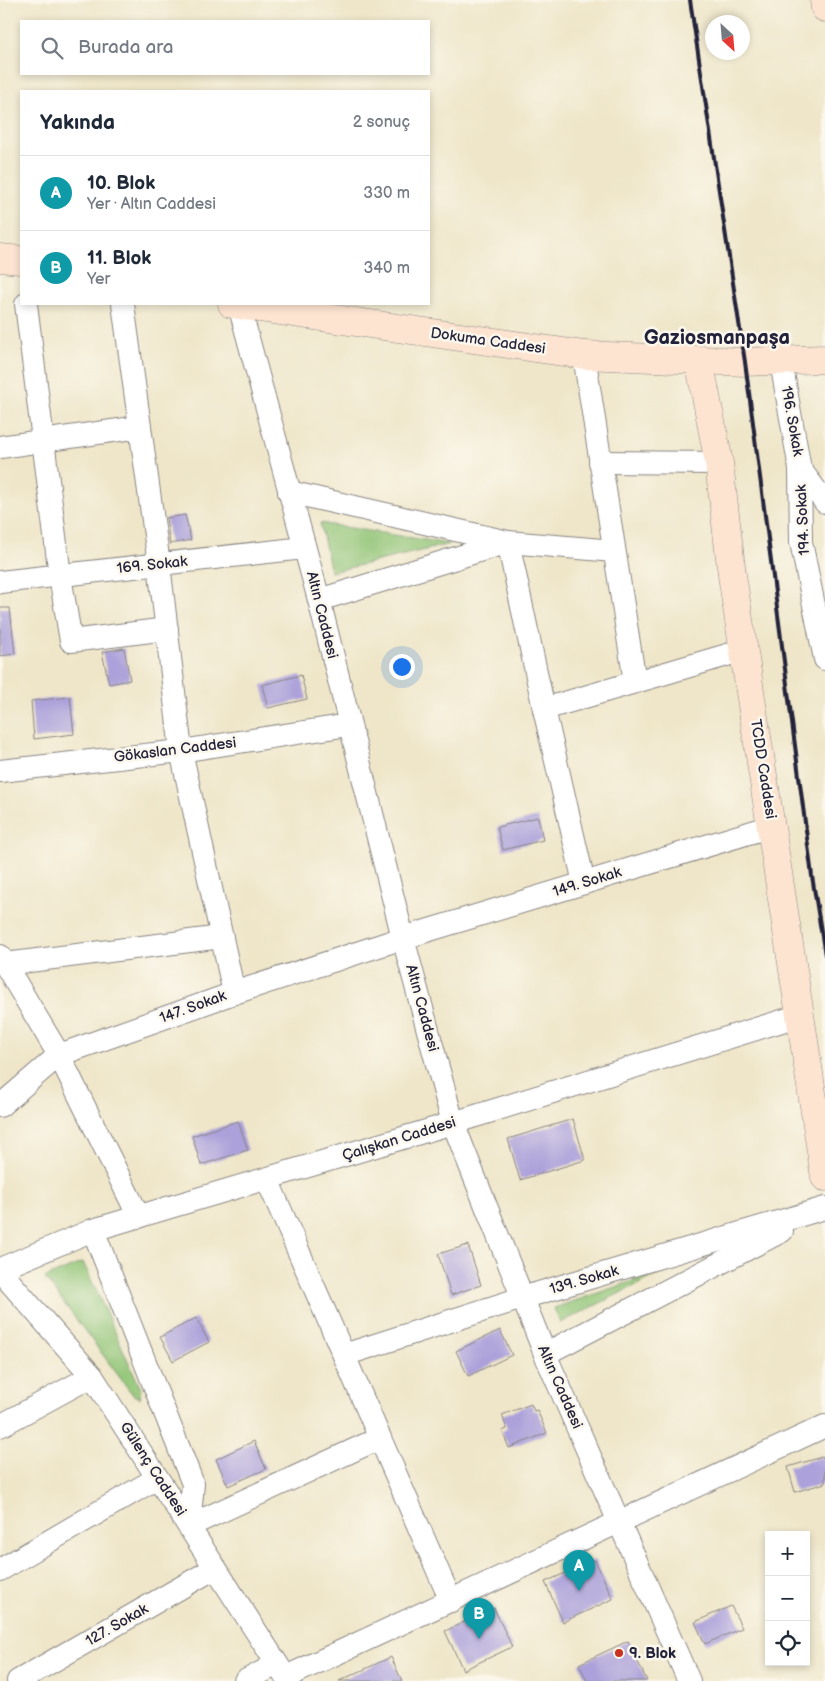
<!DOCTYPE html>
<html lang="tr">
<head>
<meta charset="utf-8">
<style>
  body { margin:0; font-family:"Balsamiq Sans",sans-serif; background:#f6f6f7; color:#1f2937 }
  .controls { position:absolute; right:15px; bottom:15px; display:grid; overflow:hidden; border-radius:0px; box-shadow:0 2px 8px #0003 }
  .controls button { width:45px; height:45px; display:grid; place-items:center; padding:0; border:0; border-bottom:1px solid #e0e1e3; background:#fff; color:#1f2937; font:25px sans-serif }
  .compass { position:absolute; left:705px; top:15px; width:45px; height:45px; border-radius:50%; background:#fff; box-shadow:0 2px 8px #0003; rotate:154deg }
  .you { position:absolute; left:401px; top:666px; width:18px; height:18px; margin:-12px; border:4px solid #fff; border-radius:50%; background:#1a73e8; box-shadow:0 0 0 8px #1a73e833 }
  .badge { display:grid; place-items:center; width:32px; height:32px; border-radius:50%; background:#c8321e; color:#fff; font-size:16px; font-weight:700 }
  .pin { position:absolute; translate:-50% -41px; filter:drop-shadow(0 1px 2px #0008) }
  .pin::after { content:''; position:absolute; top:26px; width:18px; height:15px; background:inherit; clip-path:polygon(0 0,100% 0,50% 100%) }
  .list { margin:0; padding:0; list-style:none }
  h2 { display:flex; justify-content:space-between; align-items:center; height:65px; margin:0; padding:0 20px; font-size:21px }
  h2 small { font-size:16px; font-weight:400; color:#747a83 }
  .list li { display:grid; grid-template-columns:32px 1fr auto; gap:15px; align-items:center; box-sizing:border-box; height:75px; padding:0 20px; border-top:1px solid #e0e1e3 }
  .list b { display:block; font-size:19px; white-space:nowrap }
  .list p { margin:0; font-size:16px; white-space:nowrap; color:#747a83 }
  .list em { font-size:16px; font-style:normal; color:#747a83 }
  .icon { flex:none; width:28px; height:28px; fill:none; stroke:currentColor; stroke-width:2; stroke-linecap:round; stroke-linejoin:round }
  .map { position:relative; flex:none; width:825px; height:1681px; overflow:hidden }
  .search { position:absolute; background:#fff; box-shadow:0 2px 8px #0003; left:20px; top:20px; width:410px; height:55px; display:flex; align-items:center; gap:12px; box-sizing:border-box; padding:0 18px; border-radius:0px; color:#747a83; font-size:19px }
  .panel { position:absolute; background:#fff; box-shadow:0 2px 8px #0003; left:20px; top:90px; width:410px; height:215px; border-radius:0px }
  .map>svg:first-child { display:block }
  .green { fill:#91c476; stroke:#5a7358 }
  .building { fill:#aca1da }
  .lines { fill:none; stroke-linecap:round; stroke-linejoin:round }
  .street-casing { stroke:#888482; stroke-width:24 }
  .secondary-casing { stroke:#888482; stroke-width:29 }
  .street { stroke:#fff; stroke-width:22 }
  .secondary { stroke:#fde4d1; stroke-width:28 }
  .rail { stroke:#22223b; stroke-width:4 }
  .poi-dot { fill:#c8321e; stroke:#fbf7ec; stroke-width:2 }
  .labels { text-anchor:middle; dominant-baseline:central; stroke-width:5; stroke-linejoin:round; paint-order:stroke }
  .street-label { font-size:15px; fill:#22223b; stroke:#fbf7ec }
  .poi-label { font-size:15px; font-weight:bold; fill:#22223b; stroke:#fbf7ec; text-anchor:start }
  .district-label { font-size:20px; font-weight:bold; fill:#22223b; stroke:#fbf7ec }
</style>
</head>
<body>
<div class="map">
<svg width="825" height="1681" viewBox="0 0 825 1681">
  <rect width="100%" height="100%" fill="#fbf7ec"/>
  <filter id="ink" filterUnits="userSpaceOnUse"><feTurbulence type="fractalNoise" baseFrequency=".02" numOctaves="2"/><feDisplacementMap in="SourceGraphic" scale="10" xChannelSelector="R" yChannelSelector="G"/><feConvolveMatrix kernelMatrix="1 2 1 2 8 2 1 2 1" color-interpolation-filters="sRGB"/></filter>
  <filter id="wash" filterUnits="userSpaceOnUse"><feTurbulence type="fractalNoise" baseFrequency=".0096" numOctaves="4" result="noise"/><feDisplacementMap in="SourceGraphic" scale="20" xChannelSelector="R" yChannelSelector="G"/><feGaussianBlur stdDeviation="1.12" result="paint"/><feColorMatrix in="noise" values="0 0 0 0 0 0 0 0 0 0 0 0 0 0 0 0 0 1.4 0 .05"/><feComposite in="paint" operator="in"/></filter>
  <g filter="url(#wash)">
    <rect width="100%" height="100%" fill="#efe6c9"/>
    <g class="green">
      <polygon points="320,523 450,544 331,572"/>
      <polygon points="83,1262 141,1389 140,1398 133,1395 45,1278"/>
      <polygon points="671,1268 560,1323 554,1308"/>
    </g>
    <g id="blocks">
      <g class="building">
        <polygon points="185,515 191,540 170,544 166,518"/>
        <polygon points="0,608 10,608 15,654 0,656"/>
        <polygon points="124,648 130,680 109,684 102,652"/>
        <polygon points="301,675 307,699 268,708 262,685"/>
        <polygon points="70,697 74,734 34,739 31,701"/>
        <polygon points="538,817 543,840 503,850 497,827"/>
        <polygon points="573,1119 585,1160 520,1180 508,1139"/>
        <polygon points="238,1121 248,1150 201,1165 192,1136"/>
        <polygon points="468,1245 481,1285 451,1295 438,1254"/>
        <polygon points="196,1318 209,1342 173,1361 160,1337"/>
        <polygon points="500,1330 512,1355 468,1376 456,1351"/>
        <polygon points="531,1404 534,1411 537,1410 547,1433 509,1448 502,1431 507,1429 502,1415"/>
        <polygon points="254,1441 266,1469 228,1486 216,1459"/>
        <polygon points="825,1456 825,1483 795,1492 788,1467"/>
        <polygon points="595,1560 613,1599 563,1622 545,1582"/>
        <polygon points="731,1606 742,1628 705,1644 695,1622"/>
        <polygon points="494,1608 512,1647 463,1670 445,1631"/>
        <polygon points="628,1641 647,1681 587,1681 579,1664"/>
        <polygon points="391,1657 402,1681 339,1681"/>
      </g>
    </g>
  </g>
  <g filter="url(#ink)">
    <use href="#blocks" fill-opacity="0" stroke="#888482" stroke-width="1"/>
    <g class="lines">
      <g class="street-casing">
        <g id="street">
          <polyline points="26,304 60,576 71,641 167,629"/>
          <polyline points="123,304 159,564 181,751 234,993"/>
          <polyline points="239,305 319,600 403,938 453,1123 545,1354 689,1681"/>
          <polyline points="584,355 635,682"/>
          <polyline points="781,362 800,469 825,502"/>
          <polyline points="0,447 140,427"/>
          <polyline points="600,462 719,463"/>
          <polyline points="800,469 801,542 825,659"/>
          <polyline points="289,492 508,542 614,551"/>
          <polyline points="0,582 304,548"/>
          <polyline points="319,600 508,542 544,709"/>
          <polyline points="0,771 181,751 349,725"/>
          <polyline points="584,883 544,709 744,650"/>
          <polyline points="0,956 59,1055 139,1217"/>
          <polyline points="5,964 222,937"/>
          <polyline points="0,1106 59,1055 234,993 403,938 772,826"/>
          <polyline points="267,1179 451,1601"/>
          <polyline points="93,1230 193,1484 189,1526"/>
          <polyline points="0,1269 93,1230 453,1123 801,1015"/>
          <polyline points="0,1271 92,1376 288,1681"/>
          <polyline points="545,1354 782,1231"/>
          <polyline points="344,1355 522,1298 825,1208"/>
          <polyline points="0,1426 92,1376"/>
          <polyline points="189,1526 380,1438"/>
          <polyline points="0,1570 157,1478"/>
          <polyline points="286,1677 825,1426"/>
          <polyline points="18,1681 215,1568"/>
          <polyline points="245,1681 277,1664"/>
        </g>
      </g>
      <g class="secondary-casing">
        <g id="secondary">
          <polyline points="824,0 825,8"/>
          <polyline points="0,258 21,260"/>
          <polyline points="232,304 584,355 745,362 825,359"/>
          <polyline points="699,360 719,463 732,575 825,1177"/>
        </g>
      </g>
      <use href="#street" class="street"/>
      <use href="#secondary" class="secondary"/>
      <polyline class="rail" points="690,0 745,362 812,876 825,955"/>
    </g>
  </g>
  <circle class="poi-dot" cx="619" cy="1653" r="5"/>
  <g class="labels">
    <g class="street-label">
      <text transform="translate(488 341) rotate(8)">Dokuma Caddesi</text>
      <text transform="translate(792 421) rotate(80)">196. Sokak</text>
      <text transform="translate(803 520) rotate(-93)">194. Sokak</text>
      <text transform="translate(152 565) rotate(-6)">169. Sokak</text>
      <text transform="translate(322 615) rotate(76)">Altın Caddesi</text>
      <text transform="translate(175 750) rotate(-7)">Gökaslan Caddesi</text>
      <text transform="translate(763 769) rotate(81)">TCDD Caddesi</text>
      <text transform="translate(587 882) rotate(-17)">149. Sokak</text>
      <text transform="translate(193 1007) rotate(-20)">147. Sokak</text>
      <text transform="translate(422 1008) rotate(75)">Altın Caddesi</text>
      <text transform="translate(399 1139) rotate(-17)">Çalışkan Caddesi</text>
      <text transform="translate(584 1280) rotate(-16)">139. Sokak</text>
      <text transform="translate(560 1387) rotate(66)">Altın Caddesi</text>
      <text transform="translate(153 1469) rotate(57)">Gülenç Caddesi</text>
      <text transform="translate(117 1625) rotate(-30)">127. Sokak</text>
    </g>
    <g class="poi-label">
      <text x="629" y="1653">9. Blok</text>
    </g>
    <g class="district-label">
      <text x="717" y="338">Gaziosmanpaşa</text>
    </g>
  </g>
</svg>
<div class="controls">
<button>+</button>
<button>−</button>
<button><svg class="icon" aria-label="locate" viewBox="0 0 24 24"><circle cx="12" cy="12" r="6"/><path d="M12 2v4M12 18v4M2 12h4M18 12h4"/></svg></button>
</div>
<svg class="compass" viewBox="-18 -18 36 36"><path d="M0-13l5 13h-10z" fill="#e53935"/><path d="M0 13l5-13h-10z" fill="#747a83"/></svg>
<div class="you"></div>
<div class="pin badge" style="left:579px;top:1591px;background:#0f9aa8">A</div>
<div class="pin badge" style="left:479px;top:1639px;background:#0f9aa8">B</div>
<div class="search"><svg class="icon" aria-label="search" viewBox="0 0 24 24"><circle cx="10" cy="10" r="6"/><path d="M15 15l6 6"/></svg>Burada ara</div>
<section class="panel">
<h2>Yakında<small>2 sonuç</small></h2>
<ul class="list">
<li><span class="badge" style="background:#0f9aa8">A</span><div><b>10. Blok</b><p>Yer · Altın Caddesi</p></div><em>330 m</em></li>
<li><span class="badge" style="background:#0f9aa8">B</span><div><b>11. Blok</b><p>Yer</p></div><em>340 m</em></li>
</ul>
</section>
</div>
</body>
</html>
